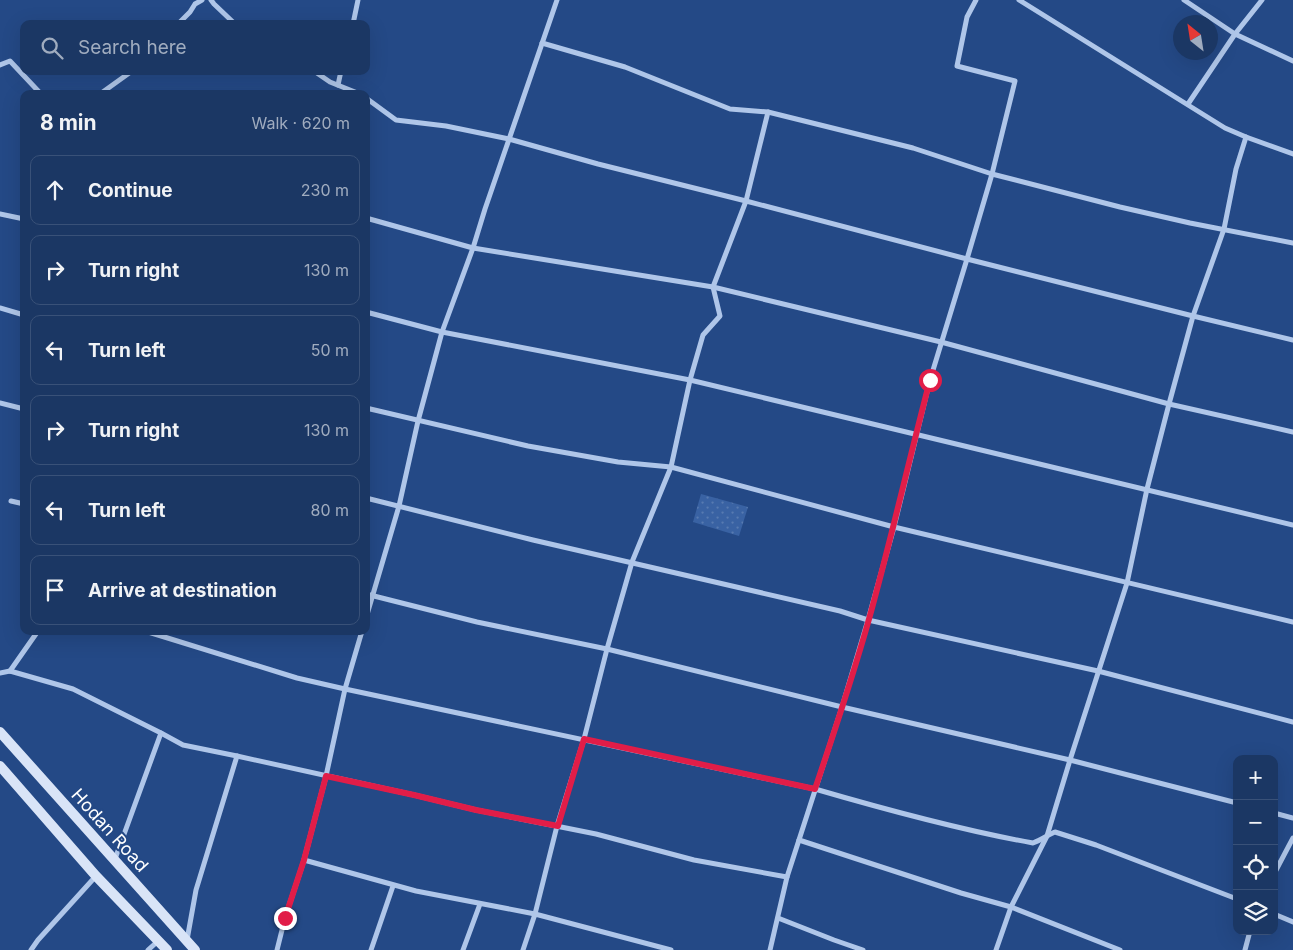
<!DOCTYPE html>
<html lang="en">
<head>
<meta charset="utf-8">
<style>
  body { margin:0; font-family:Inter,sans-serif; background:#28426d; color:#f1f3f6 }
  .controls { position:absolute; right:15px; bottom:15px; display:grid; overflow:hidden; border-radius:10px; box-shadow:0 5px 20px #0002 }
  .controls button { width:45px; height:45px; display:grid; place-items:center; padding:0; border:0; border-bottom:1px solid #395178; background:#1b3764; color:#f1f3f6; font:25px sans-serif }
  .compass { position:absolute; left:1173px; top:15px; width:45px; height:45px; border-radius:50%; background:#1b3764; box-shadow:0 5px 20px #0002; rotate:330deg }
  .stop { position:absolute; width:15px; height:15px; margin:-11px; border:4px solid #e11d48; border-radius:50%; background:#fff }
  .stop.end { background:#e11d48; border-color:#fff; box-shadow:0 1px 5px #0008 }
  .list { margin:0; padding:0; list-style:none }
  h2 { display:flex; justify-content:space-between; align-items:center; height:65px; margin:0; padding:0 20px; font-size:21px }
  h2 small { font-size:16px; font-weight:400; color:#a0acbf }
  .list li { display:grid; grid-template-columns:32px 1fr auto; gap:15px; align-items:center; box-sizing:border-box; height:70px; margin:0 10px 10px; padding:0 10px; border:1px solid #395178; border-radius:10px }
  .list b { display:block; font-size:19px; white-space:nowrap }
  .list em { font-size:16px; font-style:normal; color:#a0acbf }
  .icon { flex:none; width:28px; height:28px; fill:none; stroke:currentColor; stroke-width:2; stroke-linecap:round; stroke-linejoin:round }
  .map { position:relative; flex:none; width:1293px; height:950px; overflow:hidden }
  .search { position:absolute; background:#1b3764; box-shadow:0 5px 20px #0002; left:20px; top:20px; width:350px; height:55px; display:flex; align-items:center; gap:12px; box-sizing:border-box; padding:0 18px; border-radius:10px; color:#a0acbf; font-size:19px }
  .panel { position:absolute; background:#1b3764; box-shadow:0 5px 20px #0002; left:20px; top:90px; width:350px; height:545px; border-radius:10px }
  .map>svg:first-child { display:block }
  .grass { fill:url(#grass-dots) }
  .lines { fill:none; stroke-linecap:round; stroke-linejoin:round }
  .street { stroke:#afc6e9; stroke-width:5 }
  .secondary { stroke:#d9e4f7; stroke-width:10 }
  .route { stroke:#e11d48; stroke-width:6 }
  .labels { text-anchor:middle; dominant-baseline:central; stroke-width:4; stroke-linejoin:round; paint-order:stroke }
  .street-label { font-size:18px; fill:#fff; stroke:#244986 }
</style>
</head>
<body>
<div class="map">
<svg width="1293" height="950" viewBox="0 0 1293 950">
  <defs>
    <pattern id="grass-dots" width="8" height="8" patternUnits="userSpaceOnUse" patternTransform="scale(1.25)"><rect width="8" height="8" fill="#3962a3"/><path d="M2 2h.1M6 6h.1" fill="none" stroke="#577ab1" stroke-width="1.8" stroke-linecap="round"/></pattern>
  </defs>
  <rect width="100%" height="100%" fill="#244986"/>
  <polygon class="grass" points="701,494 748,507 739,536 693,522"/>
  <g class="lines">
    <g class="street">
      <polyline points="211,0 214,4 235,24"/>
      <polyline points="1019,0 1225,128 1246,137 1293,154"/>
      <polyline points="1184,0 1235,34 1293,61"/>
      <polyline points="178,24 190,12 195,4 202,0"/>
      <polyline points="353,24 358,0"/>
      <polyline points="542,43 625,67 730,109 768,112 913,148 992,174 1120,207 1190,223 1293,243"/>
      <polyline points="0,65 10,61 41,94"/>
      <polyline points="314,71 330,82 360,94"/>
      <polyline points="338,85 341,71"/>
      <polyline points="100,94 132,71"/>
      <polyline points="366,98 396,120 446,126 509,139 598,164 746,201 967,259 1193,316 1293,340"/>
      <polyline points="1188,104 1235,34 1262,0"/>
      <polyline points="0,214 24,219"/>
      <polyline points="366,218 473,248 713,287 941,342 1169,404 1293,432"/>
      <polyline points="0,308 24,315"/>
      <polyline points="366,312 442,332 690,380 1293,525"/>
      <polyline points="0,403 24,409"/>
      <polyline points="366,408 528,446 618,462 671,467 894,527 1293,622"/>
      <polyline points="366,498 533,540 840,611 868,620 1098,671 1293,722"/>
      <polyline points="11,501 24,504"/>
      <polyline points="366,594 477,622 607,649 842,707 1070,760 1237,803"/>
      <polyline points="366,618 399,506 418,421 442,332 473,248 485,209 557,0"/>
      <path d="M145 631 297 678 345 689 815 789C887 810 960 830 1033 843 1041 840 1048 835 1055 832L1096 845 1237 899"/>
      <polyline points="10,671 38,631"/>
      <polyline points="0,673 10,671 73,689 161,733 183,745 237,756 414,795 476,810 596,834 694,860 787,877"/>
      <polyline points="1274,813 1293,818"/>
      <polyline points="799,840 961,893 1011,907 1120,950"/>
      <polyline points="115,859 161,733"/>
      <polyline points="304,860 416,891 535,914 557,826 584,739 607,649 632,562 671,467 690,380 703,335 720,316 713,287 746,201 768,112"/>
      <polyline points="1274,874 1293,838"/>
      <polyline points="1274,914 1293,922"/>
      <polyline points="778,918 834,940 863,950"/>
      <polyline points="187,940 196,890 237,756"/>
      <polyline points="31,950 38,940 96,876"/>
      <polyline points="148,950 158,941"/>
      <polyline points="277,950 285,918 304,860 326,776 345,689 362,631"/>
      <polyline points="371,950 393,886"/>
      <polyline points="463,950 480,904"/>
      <polyline points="523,950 535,914 671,950"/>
      <polyline points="770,950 787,877 842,707 868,620 894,527 930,380 967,259 992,174 1015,81 957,66 967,17 976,0"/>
      <polyline points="996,950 1011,907 1047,836 1070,760 1127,583 1147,489 1169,404 1193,316 1224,229 1236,169 1246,137"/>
      <polyline points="1245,950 1250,931"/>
    </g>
    <g class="secondary">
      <polyline points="0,732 195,950"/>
      <polyline points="0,766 96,876 167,950"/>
    </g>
  </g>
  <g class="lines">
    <path class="route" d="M285 918 304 860 326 776 414 795 476 810 558 826 584 739 815 789C834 733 853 676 869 619 891 540 909 460 930 380"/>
  </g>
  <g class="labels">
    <g class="street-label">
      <text transform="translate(110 830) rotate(48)">Hodan Road</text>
    </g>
  </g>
</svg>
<div class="controls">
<button>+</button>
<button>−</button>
<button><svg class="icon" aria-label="locate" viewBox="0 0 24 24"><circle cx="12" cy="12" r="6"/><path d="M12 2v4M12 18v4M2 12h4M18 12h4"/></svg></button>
<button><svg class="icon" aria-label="layers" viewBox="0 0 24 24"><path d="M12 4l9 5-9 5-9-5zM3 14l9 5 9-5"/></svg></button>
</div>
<svg class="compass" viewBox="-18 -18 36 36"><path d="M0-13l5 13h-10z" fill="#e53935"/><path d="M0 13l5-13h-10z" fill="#a0acbf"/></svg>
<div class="stop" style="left:930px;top:380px"></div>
<div class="stop end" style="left:285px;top:918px"></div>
<div class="search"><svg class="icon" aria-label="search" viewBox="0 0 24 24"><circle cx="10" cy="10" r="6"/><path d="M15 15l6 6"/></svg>Search here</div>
<section class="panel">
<h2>8 min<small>Walk · 620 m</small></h2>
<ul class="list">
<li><svg class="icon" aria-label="ahead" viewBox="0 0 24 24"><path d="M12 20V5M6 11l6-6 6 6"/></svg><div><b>Continue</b></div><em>230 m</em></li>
<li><svg class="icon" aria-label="right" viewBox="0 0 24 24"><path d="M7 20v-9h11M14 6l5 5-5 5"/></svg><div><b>Turn right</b></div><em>130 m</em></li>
<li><svg class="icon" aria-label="left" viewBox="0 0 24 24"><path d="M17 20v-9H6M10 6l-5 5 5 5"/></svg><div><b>Turn left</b></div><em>50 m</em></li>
<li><svg class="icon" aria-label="right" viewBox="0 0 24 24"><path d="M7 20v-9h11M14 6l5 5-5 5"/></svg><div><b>Turn right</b></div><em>130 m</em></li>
<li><svg class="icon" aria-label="left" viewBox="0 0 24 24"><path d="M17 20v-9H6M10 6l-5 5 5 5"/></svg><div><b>Turn left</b></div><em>80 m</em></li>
<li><svg class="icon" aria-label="arrive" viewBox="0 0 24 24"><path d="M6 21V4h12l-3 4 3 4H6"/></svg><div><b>Arrive at destination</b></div></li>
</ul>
</section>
</div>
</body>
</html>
